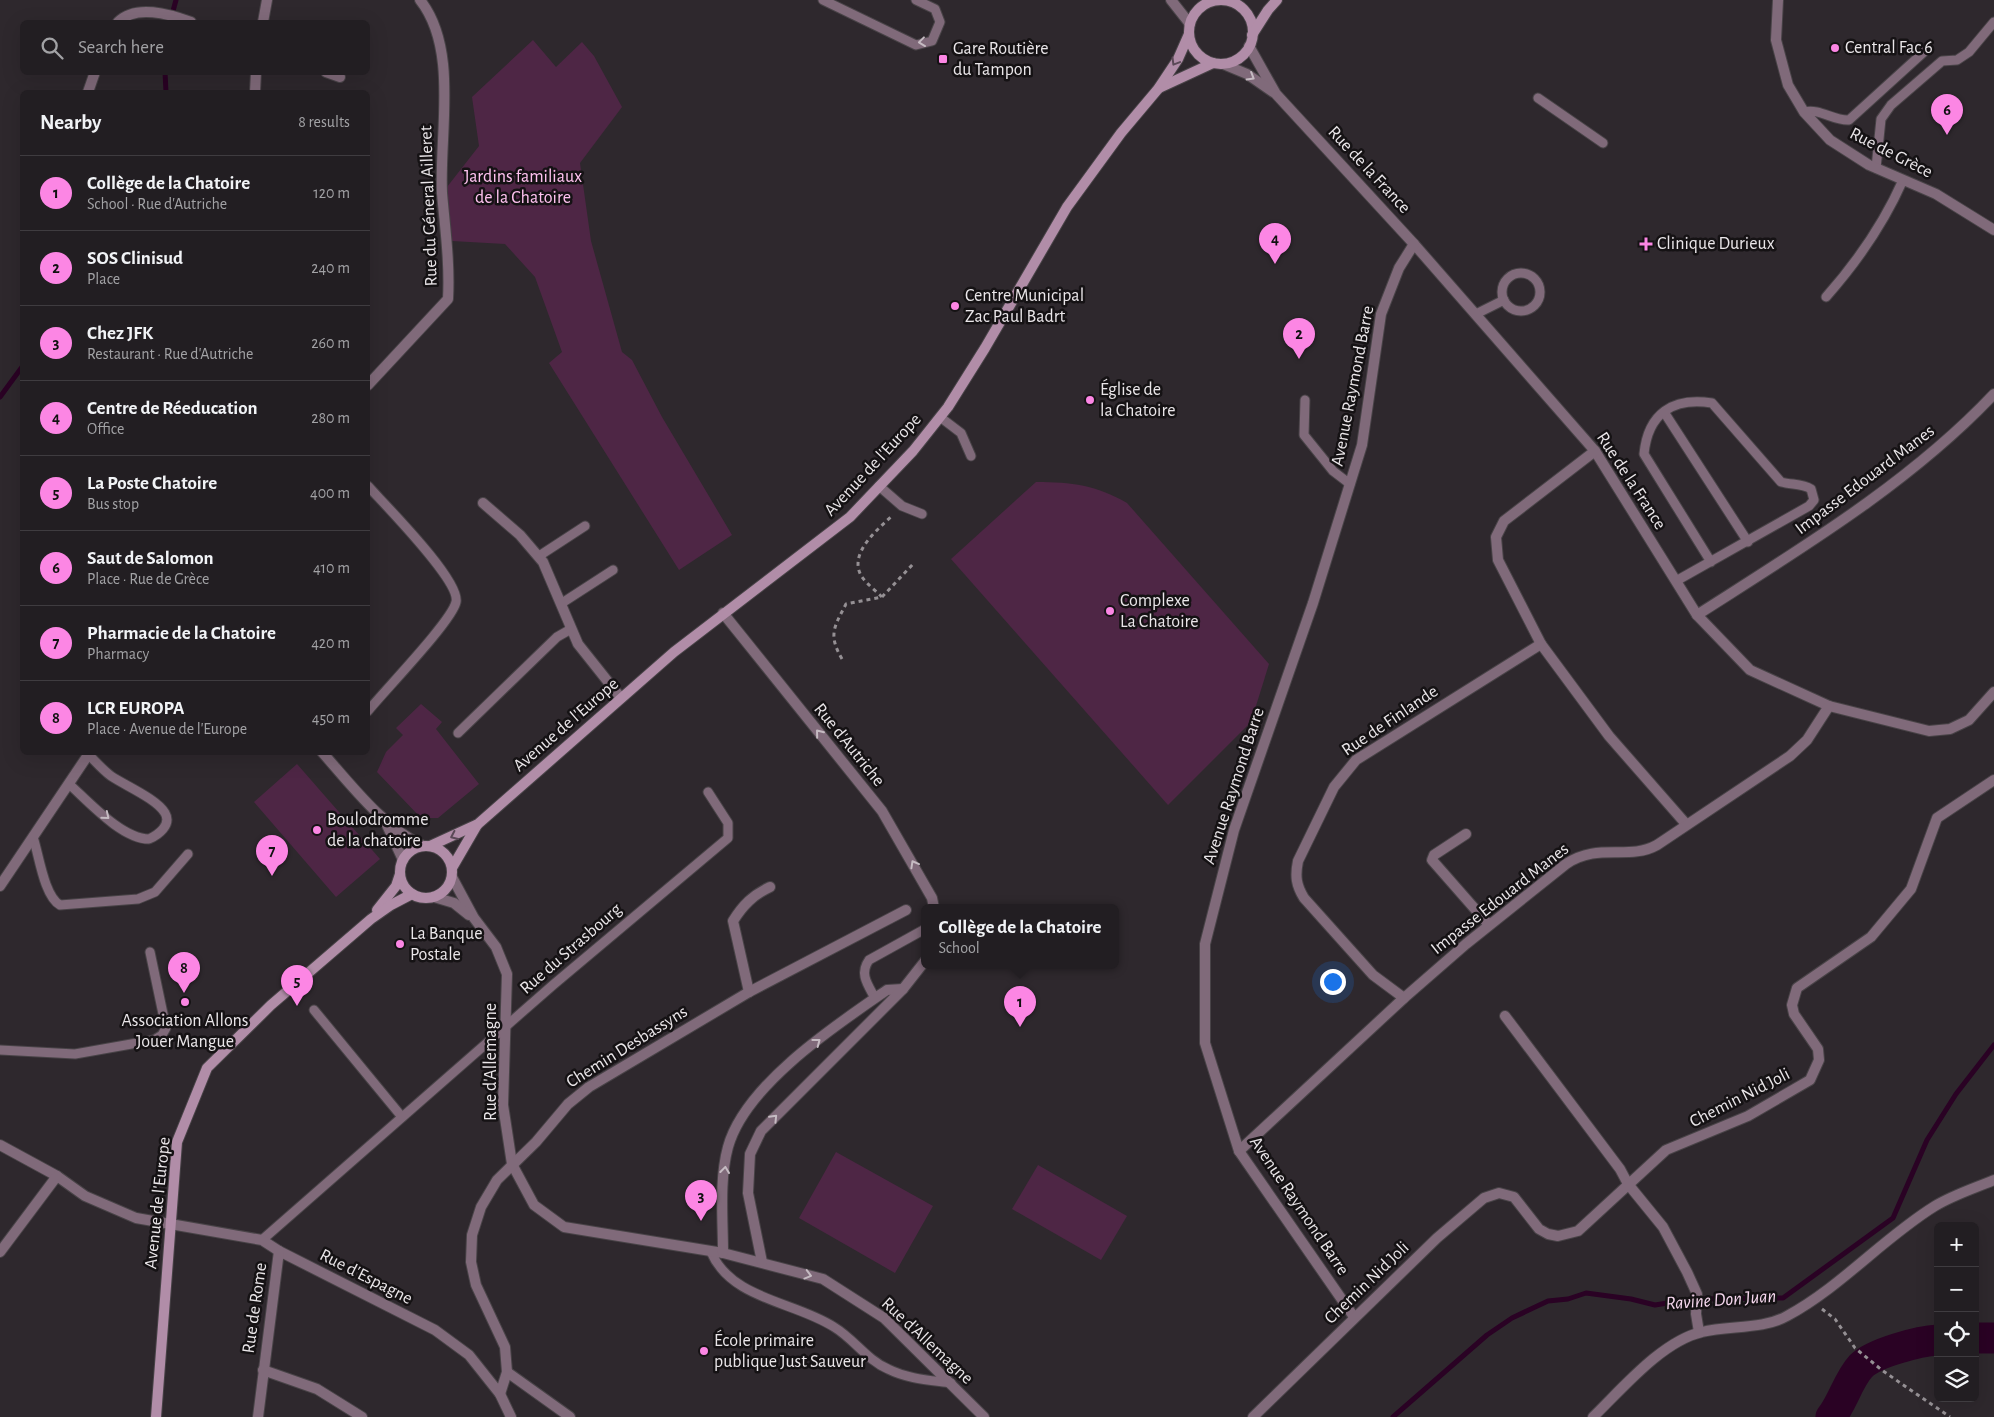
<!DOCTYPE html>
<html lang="en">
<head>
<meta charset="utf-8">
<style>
  body { margin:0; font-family:"Alegreya Sans",sans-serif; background:#2e2b2f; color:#f1f3f6 }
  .controls { position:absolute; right:15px; bottom:15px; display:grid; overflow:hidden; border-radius:8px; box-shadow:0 5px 20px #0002 }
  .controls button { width:45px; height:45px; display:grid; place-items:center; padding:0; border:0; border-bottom:1px solid #3f3c40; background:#221e22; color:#f1f3f6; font:25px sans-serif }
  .you { position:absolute; left:1332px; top:981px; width:18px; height:18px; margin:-12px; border:4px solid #fff; border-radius:50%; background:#1a73e8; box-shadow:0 0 0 8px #1a73e833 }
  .badge { display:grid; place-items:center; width:32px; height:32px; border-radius:50%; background:#fc86e4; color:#111; font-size:16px; font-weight:700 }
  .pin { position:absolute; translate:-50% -41px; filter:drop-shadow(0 1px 2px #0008) }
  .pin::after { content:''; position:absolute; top:26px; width:18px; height:15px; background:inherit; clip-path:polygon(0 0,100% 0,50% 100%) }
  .popup { position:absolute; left:921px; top:904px; width:198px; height:65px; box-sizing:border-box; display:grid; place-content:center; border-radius:8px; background:#221e22; filter:drop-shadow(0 1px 4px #0005); font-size:16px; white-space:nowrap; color:#a2a2a5 }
  .popup b { font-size:19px; color:#f1f3f6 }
  .popup::after { content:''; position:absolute; left:50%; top:100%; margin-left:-10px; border:10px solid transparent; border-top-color:#221e22 }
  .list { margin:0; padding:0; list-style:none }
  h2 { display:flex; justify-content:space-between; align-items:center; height:65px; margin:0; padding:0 20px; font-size:21px }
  h2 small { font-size:16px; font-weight:400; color:#a2a2a5 }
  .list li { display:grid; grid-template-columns:32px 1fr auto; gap:15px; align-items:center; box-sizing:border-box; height:75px; padding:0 20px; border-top:1px solid #3f3c40 }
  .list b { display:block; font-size:19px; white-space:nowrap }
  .list p { margin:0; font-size:16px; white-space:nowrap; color:#a2a2a5 }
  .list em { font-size:16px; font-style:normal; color:#a2a2a5 }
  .icon { flex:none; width:28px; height:28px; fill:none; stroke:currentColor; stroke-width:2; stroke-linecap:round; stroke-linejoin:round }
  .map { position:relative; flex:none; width:1994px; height:1417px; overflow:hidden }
  .search { position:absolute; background:#221e22; box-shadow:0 5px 20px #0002; left:20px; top:20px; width:350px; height:55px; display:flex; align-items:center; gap:12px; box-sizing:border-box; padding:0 18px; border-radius:8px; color:#a2a2a5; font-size:19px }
  .panel { position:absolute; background:#221e22; box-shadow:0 5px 20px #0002; left:20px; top:90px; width:350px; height:665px; border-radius:8px }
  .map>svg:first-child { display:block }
  .green { fill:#4e2645 }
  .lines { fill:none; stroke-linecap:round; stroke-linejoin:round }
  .stream { stroke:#2a0224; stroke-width:5 }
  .river { stroke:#2a0224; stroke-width:31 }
  .lane-casing { stroke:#484347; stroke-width:11 }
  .street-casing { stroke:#484347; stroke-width:12 }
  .secondary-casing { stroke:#484347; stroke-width:12 }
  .path { stroke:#959094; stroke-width:3; stroke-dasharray:4 4; stroke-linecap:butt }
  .lane { stroke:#806a7a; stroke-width:9 }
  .street { stroke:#806a7a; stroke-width:10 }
  .secondary { stroke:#b18da8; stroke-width:10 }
  .oneway { stroke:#c5bbc2 }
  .oneway2 { stroke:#5b4957 }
  .poi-dot { fill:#fc86e4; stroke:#151214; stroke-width:2 }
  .labels { text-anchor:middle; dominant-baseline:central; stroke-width:5; stroke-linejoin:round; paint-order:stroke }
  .poi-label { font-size:18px; fill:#eae6e9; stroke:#151214; text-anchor:start }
  .street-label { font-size:18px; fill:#eae6e9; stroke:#151214 }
  .park-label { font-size:18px; fill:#ffc2f0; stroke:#151214 }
  .water-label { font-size:19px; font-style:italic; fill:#f7d8ef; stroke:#151214 }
</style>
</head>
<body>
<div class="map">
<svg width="1994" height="1417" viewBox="0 0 1994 1417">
  <rect width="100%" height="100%" fill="#2e282d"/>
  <g class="green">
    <polygon points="533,40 556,67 582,42 594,56 622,107 580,163 591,241 622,352 632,360 662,417 732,535 679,570 549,363 562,352 535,277 505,244 452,241 447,187 479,146 472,97"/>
    <path d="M1036 482C1072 482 1096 485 1127 503L1269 664 1251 722 1168 805 951 559Z"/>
    <polygon points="421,704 442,722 436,729 479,784 438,818 421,818 377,772 386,752 403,735 396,728"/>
    <polygon points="297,764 380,859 336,897 254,802"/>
    <polygon points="836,1152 933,1206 895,1273 799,1218"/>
    <polygon points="1038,1165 1127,1216 1101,1260 1012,1209"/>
  </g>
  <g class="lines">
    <g class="stream">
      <polyline points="170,22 176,0"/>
      <polyline points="165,72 166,92"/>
      <polyline points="0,397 22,367"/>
      <polyline points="1393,1417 1487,1335 1512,1318 1548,1301 1568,1299 1586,1293 1631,1299 1655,1305 1693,1299 1783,1298 1893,1218 1927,1140 1956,1094 1994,1045"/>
    </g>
    <g class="river">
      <polyline points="1975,1338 1994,1338"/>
      <path d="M1831 1417C1843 1402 1848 1380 1861 1366 1874 1353 1919 1341 1938 1340"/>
    </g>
    <g class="lane-casing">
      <g id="lane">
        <polyline points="823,0 916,45 932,41 940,22 935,9 916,0"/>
        <polyline points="1538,98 1603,143"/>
        <path d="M1804 112C1820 108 1833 121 1849 120L1925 51"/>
        <polyline points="1876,168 1881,119 1891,105 1942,61 1957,60 1969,52 1994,22"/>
        <circle cx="1521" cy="292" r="19"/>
        <path d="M1826 297C1857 262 1884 223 1903 180"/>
        <polyline points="1476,314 1504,300"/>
        <polyline points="1305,400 1304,435 1333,471 1350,484"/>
        <polyline points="1664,412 1748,542"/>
        <polyline points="940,417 961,433 971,456"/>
        <path d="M368 486C384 504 461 581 456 602 452 621 384 691 368 711"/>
        <polyline points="879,486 902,506 922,514"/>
        <polyline points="539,556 585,526"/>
        <path d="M1676 581 1809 506 1814 500 1811 489C1802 483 1792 485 1781 482L1712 403C1673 397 1648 413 1644 454L1711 562"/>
        <polyline points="562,603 613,570"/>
        <polyline points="458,733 557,637 571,629"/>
        <path d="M69 784C89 802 122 839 149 839 158 835 172 825 165 813 157 799 126 786 111 776 103 770 96 762 89 755"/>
        <path d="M33 837C39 855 44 896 60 905L138 899 155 892 188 854"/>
        <path d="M875 998C868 985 859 974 869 960L925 929"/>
        <polyline points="314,1010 402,1117"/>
        <polyline points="0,1050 75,1054 154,1040 162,1035 166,1028 150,952"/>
        <polyline points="262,1240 553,985 728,838 728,823 708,792"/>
        <path d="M711 1252C732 1300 794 1301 834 1327 854 1339 867 1360 888 1369 908 1379 929 1380 951 1383"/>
      </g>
    </g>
    <g class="street-casing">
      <g id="street">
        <polyline points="1171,0 1190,24"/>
        <polyline points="1778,0 1776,40 1788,85 1804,112 1830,140 1869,165 1936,194 1994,230"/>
        <path d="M118 22C136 4 169 14 191 22"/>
        <polyline points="263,22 267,0"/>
        <polyline points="1249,46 1276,94 1414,244 1595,451 1697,615 1750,670 1829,706 1929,731 1950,729 1969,720 1994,692"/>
        <polyline points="1223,64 1247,74 1273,92"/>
        <polyline points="326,72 340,77"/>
        <polyline points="88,92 95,72"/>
        <polyline points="255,92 256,72"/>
        <path d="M368 385 448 299C450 263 445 228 442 193 439 134 459 49 420 0"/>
        <polyline points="1595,451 1504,521 1496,537 1498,560 1541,644 1609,736 1686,824"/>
        <polyline points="483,503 520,535 543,562 578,644 621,698"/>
        <polyline points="723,613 882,811 932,898 934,908"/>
        <path d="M1697 615C1800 549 1910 483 1994 394"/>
        <path d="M322 752C352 786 382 826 423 846"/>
        <polyline points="386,823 403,860"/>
        <polyline points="1466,834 1434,855 1432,860 1489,925"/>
        <polyline points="452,877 474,918 496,947 507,974 503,1105 512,1164 534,1205 564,1227 723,1253 823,1279 884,1318 984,1417"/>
        <polyline points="0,886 90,752"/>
        <polyline points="434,897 454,903 469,915"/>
        <path d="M749 992 733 921C743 905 753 895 770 887"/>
        <path d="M1404 998 1373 975 1304 898C1296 885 1295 876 1298 861L1334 787 1356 760 1541 644"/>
        <polyline points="1505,1016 1620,1169 1628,1184 1663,1227 1687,1272 1697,1294 1696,1314 1699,1332"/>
        <polyline points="0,1145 57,1176 85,1196 136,1218 262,1240 279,1251 435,1330 469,1355 500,1394 511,1417"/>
        <path d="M1239 1151 1404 998 1466 944 1566 864C1599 842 1628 861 1657 845L1790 756 1807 740 1829 706"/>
        <polyline points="0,1252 57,1176"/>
        <path d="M723 1253C723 1219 719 1180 728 1147 745 1085 836 1025 887 990L903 989"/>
        <polyline points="762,1262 748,1193 750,1154 761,1131 903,989 925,961"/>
        <polyline points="1354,1317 1239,1151 1205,1043 1205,944 1234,830 1313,603 1362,445 1381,314 1399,268 1414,244"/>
        <polyline points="263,1370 317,1389 362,1417"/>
        <polyline points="507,1372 570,1417"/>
        <polyline points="500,1394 507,1372 505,1347 476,1285 471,1262 472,1235 481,1207 497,1180 536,1142 568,1104 589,1087 749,992 906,910"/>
        <polyline points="258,1417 279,1251"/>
        <polyline points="1253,1417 1437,1238 1484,1198 1499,1193 1514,1197 1539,1229 1548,1234 1558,1236 1578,1231 1666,1150 1748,1116 1810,1080 1819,1060 1818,1049 1794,1014 1792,1005 1797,988 1871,937 1911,889 1937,818 1994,780"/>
        <path d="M1593 1417C1622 1389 1662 1341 1702 1332 1729 1325 1762 1330 1787 1316 1841 1287 1883 1238 1935 1206 1953 1195 1975 1188 1994 1180"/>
      </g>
    </g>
    <g class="secondary-casing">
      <g id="secondary">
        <circle cx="1221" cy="32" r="32"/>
        <polyline points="1252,35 1268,10 1277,0"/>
        <polyline points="1159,88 1213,63"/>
        <polyline points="430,846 478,824 674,652 850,517 913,451 948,407 985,348 1067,207 1121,133 1158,89 1178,59 1189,34"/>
        <circle cx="426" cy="872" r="26"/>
        <polyline points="452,868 477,825"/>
        <polyline points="377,910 396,886 400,874"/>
        <polyline points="156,1417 177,1142 207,1068 271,1005 371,919 391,905 412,894"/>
      </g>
    </g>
    <g class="path">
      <polyline points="882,597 914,563"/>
      <path d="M842 659C828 635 834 627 846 604L882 597C876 591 867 584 862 577 847 554 878 529 893 515"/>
      <polyline points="1822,1309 1835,1319 1855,1348 1883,1371 1950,1417"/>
    </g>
    <use href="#lane" class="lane"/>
    <use href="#street" class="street"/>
    <use href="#secondary" class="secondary"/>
  </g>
  <defs><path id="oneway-chevron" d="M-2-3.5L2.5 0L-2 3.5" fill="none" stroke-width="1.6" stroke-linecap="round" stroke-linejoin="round" transform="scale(1.25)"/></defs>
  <g class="oneway">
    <use href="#oneway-chevron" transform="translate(922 42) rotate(173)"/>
    <use href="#oneway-chevron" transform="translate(1251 77) rotate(31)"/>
    <use href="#oneway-chevron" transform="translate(819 733) rotate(-129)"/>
    <use href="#oneway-chevron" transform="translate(106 816) rotate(39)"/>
    <use href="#oneway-chevron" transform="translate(914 864) rotate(-119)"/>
    <use href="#oneway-chevron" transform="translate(817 1042) rotate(-37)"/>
    <use href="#oneway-chevron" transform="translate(774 1118) rotate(-46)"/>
    <use href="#oneway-chevron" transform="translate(725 1170) rotate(-83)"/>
    <use href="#oneway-chevron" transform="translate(808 1275) rotate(15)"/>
  </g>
  <g class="oneway2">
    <use href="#oneway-chevron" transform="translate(1175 62) rotate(121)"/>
    <use href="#oneway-chevron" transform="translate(454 836) rotate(155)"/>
  </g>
  <g class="poi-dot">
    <circle cx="1835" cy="48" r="5"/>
    <rect x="938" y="54" width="10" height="10" rx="2.5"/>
    <path d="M1643.5 236.5h5v5h5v5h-5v5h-5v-5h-5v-5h5z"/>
    <circle cx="955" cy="306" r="5"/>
    <circle cx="1090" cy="400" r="5"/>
    <circle cx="1110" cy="611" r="5"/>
    <circle cx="317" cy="830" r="5"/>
    <circle cx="400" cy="944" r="5"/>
    <circle cx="185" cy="1002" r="5"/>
    <circle cx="704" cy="1351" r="5"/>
  </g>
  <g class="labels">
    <g class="poi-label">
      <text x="1845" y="48">Central Fac 6</text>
      <text x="953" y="49">Gare Routière<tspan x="953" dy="21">du Tampon</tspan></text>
      <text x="1657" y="244">Clinique Durieux</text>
      <text x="965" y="296">Centre Municipal<tspan x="965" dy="21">Zac Paul Badrt</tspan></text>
      <text x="1100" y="390">Église de<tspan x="1100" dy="21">la Chatoire</tspan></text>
      <text x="1120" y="601">Complexe<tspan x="1120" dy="21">La Chatoire</tspan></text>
      <text x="327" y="820">Boulodromme<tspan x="327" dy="21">de la chatoire</tspan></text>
      <text x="410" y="934">La Banque<tspan x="410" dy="21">Postale</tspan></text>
      <text x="185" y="1021" text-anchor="middle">Association Allons<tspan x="185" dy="21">Jouer Mangue</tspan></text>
      <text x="714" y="1341">École primaire<tspan x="714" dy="21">publique Just Sauveur</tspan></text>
    </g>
    <g class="street-label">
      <text transform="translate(1891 153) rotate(27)">Rue de Grèce</text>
      <text transform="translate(1369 170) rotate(47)">Rue de la France</text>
      <text transform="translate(429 206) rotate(-92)">Rue du Géneral Ailleret</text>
      <text transform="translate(1353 386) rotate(-79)">Avenue Raymond Barre</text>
      <text transform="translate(873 465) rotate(-47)">Avenue de l'Europe</text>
      <text transform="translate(1865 480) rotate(-37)">Impasse Edouard Manes</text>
      <text transform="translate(1631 481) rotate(57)">Rue de la France</text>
      <text transform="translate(1390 721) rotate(-34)">Rue de Finlande</text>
      <text transform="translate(566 725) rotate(-41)">Avenue de l'Europe</text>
      <text transform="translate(849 745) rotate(51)">Rue d'Autriche</text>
      <text transform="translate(1234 786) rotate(-72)">Avenue Raymond Barre</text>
      <text transform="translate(1500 899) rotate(-38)">Impasse Edouard Manes</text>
      <text transform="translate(571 949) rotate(-41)">Rue du Strasbourg</text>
      <text transform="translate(627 1047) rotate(-32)">Chemin Desbassyns</text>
      <text transform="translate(491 1062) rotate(-90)">Rue d'Allemagne</text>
      <text transform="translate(1740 1098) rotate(-27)">Chemin Nid Joli</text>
      <text transform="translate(158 1203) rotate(-84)">Avenue de l'Europe</text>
      <text transform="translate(1299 1206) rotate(56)">Avenue Raymond Barre</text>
      <text transform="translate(366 1277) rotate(27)">Rue d'Espagne</text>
      <text transform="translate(1367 1283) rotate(-44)">Chemin Nid Joli</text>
      <text transform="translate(255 1308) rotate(-82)">Rue de Rome</text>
      <text transform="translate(927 1341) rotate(43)">Rue d'Allemagne</text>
    </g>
    <g class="park-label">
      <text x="523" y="177">Jardins familiaux<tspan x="523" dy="21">de la Chatoire</tspan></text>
    </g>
    <g class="water-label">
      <text transform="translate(1721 1300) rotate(-4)">Ravine Don Juan</text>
    </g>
  </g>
</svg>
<div class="controls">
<button>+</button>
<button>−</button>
<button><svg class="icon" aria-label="locate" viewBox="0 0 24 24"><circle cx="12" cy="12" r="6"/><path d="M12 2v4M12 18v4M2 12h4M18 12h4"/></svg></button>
<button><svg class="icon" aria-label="layers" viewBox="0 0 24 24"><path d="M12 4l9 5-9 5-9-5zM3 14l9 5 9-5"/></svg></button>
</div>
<div class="you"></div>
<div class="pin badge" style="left:1020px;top:1027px">1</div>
<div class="popup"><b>Collège de la Chatoire</b>School</div>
<div class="pin badge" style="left:1299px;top:359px">2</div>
<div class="pin badge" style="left:701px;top:1221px">3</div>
<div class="pin badge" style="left:1275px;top:264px">4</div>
<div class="pin badge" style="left:297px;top:1006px">5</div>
<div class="pin badge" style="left:1947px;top:135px">6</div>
<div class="pin badge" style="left:272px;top:876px">7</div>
<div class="pin badge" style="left:184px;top:993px">8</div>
<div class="search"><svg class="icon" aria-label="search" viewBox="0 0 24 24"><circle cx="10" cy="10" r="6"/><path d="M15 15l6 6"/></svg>Search here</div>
<section class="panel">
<h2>Nearby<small>8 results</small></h2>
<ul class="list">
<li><span class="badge">1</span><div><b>Collège de la Chatoire</b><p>School · Rue d'Autriche</p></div><em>120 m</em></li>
<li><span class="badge">2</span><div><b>SOS Clinisud</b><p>Place</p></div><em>240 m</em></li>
<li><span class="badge">3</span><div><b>Chez JFK</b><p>Restaurant · Rue d'Autriche</p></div><em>260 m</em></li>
<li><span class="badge">4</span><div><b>Centre de Réeducation</b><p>Office</p></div><em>280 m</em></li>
<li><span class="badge">5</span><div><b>La Poste Chatoire</b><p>Bus stop</p></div><em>400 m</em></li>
<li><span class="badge">6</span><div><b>Saut de Salomon</b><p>Place · Rue de Grèce</p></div><em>410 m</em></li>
<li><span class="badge">7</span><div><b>Pharmacie de la Chatoire</b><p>Pharmacy</p></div><em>420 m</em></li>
<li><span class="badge">8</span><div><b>LCR EUROPA</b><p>Place · Avenue de l'Europe</p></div><em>450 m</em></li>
</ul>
</section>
</div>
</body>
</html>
